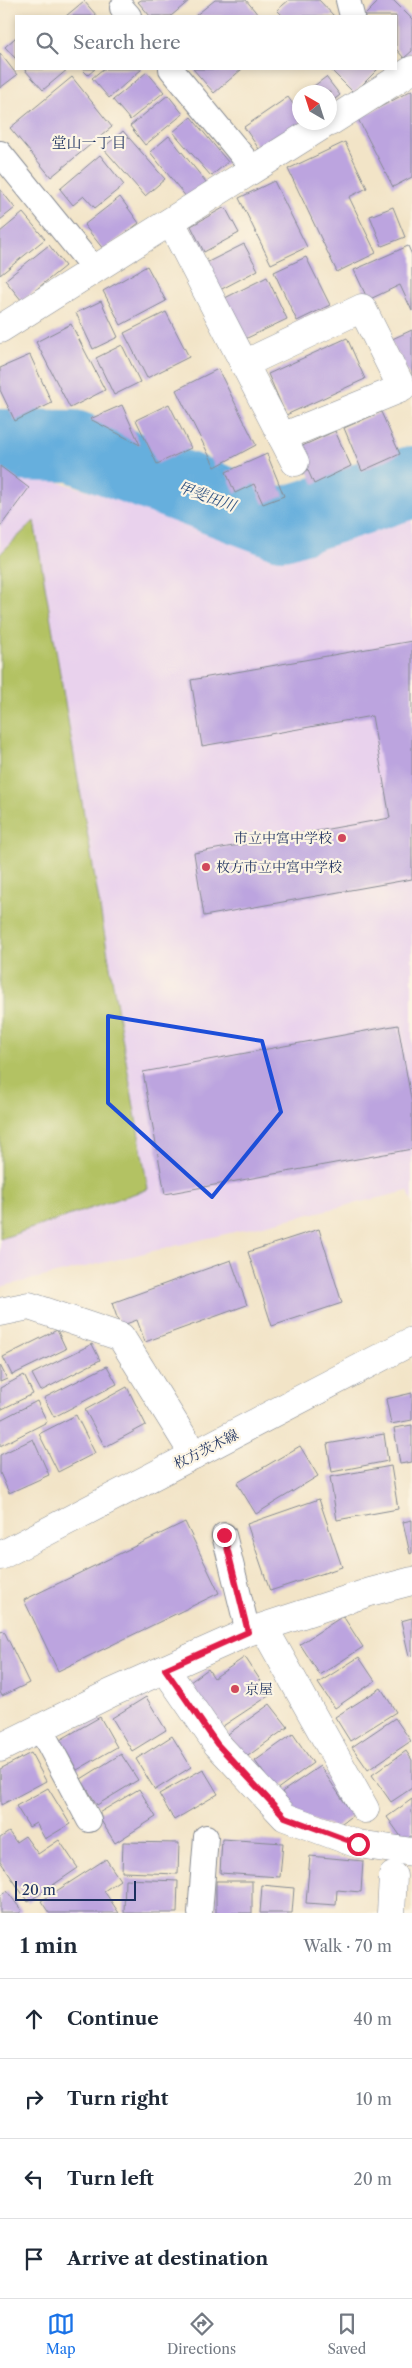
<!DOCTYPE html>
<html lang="en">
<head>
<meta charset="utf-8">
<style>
  body { margin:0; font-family:"Libre Caslon Text","Noto Serif JP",serif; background:#f6f6f7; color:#1f2937 }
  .compass { position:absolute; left:292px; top:85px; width:45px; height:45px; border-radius:50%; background:#fff; box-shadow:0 2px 8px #0003; rotate:321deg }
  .scale { position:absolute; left:15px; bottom:12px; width:121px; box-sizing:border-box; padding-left:5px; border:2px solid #1b2f5e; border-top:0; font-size:14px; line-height:18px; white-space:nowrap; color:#1b2f5e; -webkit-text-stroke:4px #fcf5e5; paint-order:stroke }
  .stop { position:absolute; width:15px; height:15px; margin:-11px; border:4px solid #e11d48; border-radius:50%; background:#fff }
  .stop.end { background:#e11d48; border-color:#fff; box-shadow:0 1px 5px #0008 }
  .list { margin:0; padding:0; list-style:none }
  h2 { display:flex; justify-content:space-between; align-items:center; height:65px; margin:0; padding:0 20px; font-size:21px }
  h2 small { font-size:16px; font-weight:400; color:#747a83 }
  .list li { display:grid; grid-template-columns:32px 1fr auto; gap:15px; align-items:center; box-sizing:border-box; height:80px; padding:0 20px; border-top:1px solid #e0e1e3 }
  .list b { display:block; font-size:19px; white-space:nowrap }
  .list em { font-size:16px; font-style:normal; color:#747a83 }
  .icon { flex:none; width:28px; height:28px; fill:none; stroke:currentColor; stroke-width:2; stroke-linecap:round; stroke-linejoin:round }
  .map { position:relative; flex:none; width:412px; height:1913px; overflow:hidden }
  .search { position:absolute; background:#fff; box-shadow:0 2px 8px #0003; left:15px; right:15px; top:15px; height:55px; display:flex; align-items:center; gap:12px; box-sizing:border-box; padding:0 18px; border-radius:0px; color:#747a83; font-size:19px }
  .sheet { height:385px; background:#fff }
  nav { display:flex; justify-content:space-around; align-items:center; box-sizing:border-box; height:70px; border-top:1px solid #e0e1e3; background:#fff; font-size:14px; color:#747a83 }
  nav a { display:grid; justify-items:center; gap:2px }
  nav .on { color:#1a73e8 }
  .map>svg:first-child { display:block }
  .built { fill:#e9d2ed }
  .green { fill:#b3c264; stroke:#677861 }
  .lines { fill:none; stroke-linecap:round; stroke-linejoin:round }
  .river { stroke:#66afdd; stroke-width:72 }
  .building { fill:#bca4df }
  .lane-casing { stroke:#868a92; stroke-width:26 }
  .street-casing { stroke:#868a92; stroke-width:29 }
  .secondary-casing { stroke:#868a92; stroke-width:29 }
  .lane { stroke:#fff; stroke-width:24 }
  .street { stroke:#fff; stroke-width:28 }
  .secondary { stroke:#fff; stroke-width:28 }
  .route { stroke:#e11d48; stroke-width:6 }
  .marked { fill:none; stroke:#1d4ed8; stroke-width:4; stroke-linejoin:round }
  .poi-dot { fill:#d1495b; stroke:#fcf5e5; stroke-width:2 }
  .labels { text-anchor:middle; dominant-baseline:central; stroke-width:4.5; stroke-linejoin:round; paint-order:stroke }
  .poi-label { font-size:14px; fill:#1b2f5e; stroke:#fcf5e5; text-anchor:start }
  .street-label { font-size:14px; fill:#1b2f5e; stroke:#fcf5e5 }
  .neighbourhood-label { font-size:15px; fill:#1b2f5e; stroke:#fcf5e5 }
  .water-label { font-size:15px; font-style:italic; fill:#325584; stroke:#fcf5e5 }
</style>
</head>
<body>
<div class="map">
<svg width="412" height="1913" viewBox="0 0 412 1913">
  <rect width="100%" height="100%" fill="#fcf5e5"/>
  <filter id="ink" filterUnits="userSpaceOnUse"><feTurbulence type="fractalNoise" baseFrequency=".02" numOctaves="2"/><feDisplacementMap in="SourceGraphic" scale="10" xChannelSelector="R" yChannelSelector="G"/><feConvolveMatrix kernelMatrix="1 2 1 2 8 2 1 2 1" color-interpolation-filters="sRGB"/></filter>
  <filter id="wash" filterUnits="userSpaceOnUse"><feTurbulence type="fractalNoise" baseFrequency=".0096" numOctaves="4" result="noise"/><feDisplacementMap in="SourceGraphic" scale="20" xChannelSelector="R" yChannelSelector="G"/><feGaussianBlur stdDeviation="1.12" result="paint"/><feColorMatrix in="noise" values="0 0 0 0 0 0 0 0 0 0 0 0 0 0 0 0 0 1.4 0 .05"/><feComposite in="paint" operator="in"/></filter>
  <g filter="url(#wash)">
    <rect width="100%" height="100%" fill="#f2e4c7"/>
    <polygon class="built" points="0,466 276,542 412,498 412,1202 408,1191 0,1287"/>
    <polygon class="green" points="34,521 148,1189 0,1239 0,554"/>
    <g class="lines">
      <polyline class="river" points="0,445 73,446 282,524 412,482"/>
    </g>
    <g id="blocks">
      <g class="building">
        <polygon points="141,0 190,0 171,16 150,16 138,2"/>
        <polygon points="215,0 246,0 259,16 195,16"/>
        <polygon points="289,0 319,0 334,16 283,16 277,10"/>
        <polygon points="380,0 393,0 412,19 412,51 404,58 396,49 396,16 364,16"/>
        <polygon points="84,1 97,16 66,16"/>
        <polygon points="16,37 16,59 5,47"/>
        <polygon points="0,53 17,75 0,88"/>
        <polygon points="24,69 68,69 43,90"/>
        <polygon points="82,69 95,69 88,75"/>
        <polygon points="103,69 142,69 109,98 92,78"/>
        <polygon points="193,69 242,69 214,93"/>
        <polygon points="330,69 378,69 354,93"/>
        <polygon points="147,72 164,92 130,120 113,100"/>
        <polygon points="72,77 112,127 51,177 10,128"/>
        <polygon points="326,77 340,95 330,103 330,92 306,92"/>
        <polygon points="412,90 412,177 393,187 358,119"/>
        <polygon points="168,95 183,114 145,145 130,126"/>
        <polygon points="288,97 300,114 300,122 303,122 261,152 244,127"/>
        <polygon points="191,117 228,162 211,176 173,132"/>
        <polygon points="123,131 165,179 145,196 103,148"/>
        <polygon points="169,136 206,182 187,198 150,152"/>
        <polygon points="345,142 367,188 349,197 376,253 337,272 288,169"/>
        <polygon points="100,155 124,185 95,208 84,196 73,205 60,189"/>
        <polygon points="274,181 307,247 271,264 239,198"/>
        <polygon points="0,189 15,208 0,220"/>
        <polygon points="120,197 139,223 104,250 84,225"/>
        <polygon points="225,207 239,233 204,252 191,226"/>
        <polygon points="393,207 405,237 382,246 370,216"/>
        <polygon points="23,213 45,239 0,275 0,232"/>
        <polygon points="244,244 258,270 220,290 206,263"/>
        <polygon points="49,245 65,266 22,301 5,280"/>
        <polygon points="408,246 412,255 412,311 400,285 368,300 354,270"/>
        <polygon points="306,257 330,305 297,321 274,272"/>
        <polygon points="147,266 166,301 121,325 103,291"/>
        <polygon points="267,277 287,319 243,340 223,299"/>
        <polygon points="101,301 118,337 93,349 76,313"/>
        <polygon points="166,312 189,357 147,378 124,333"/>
        <polygon points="71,324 105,390 70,408 36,342"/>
        <polygon points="412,330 412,380 390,340"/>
        <polygon points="347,338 365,379 286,415 268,374"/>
        <polygon points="122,345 140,382 114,395 96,358"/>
        <polygon points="30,355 52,403 15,421 0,390 0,368"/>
        <polygon points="218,369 256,445 215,467 176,390"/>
        <polygon points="169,404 191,448 157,464 136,420"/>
        <polygon points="122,405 140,445 90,419"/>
        <polygon points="381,412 400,454 362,471 344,428"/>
        <polygon points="335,431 351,466 314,484 298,448"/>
        <polygon points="267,454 284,496 263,504 254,484 235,493 226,472"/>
        <polygon points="0,466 29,488 0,527"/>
        <polygon points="412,641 412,879 204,916 194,853 390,818 372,716 202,746 191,680"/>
        <polygon points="398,1025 412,1104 412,1149 165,1194 143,1072"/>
        <polygon points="319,1229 342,1303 272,1326 248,1252"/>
        <polygon points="231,1260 247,1305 145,1342 137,1320 120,1326 112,1303"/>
        <polygon points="57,1330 66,1349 12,1375 3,1357"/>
        <polygon points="92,1344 100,1360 41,1391 32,1374"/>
        <polygon points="0,1365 7,1379 0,1382"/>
        <polygon points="107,1366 117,1384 54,1417 44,1398"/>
        <polygon points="24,1375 33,1394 0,1410 0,1388"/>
        <polygon points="127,1387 146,1425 105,1447 85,1410"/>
        <polygon points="412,1393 412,1420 391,1424 386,1399"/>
        <polygon points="37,1401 47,1422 0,1446 0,1420"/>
        <polygon points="76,1415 95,1453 58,1472 39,1434"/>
        <polygon points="412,1425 412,1462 400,1464 394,1428"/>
        <polygon points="384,1434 388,1461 332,1472 327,1444"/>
        <polygon points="33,1439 49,1475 9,1493 0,1473 0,1455"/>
        <polygon points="300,1446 318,1476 256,1514 237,1483"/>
        <polygon points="391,1466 398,1509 337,1520 330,1477"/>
        <polygon points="319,1499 342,1567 270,1591 247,1524"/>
        <polygon points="412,1520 412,1553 410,1554 403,1522"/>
        <polygon points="185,1522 219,1593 58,1671 24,1600"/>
        <polygon points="343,1616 363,1647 320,1675 300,1644"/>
        <polygon points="412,1618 412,1655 409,1656 401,1621"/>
        <polygon points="4,1631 29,1683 2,1696 0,1692 0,1632"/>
        <polygon points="245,1657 270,1695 217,1730 186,1685 208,1669 214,1678"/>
        <polygon points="359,1657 375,1681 335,1708 318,1683"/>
        <polygon points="381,1688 396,1712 350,1741 335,1717"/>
        <polygon points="146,1697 166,1730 132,1751 112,1718"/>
        <polygon points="270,1704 288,1727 245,1758 228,1734"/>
        <polygon points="100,1717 117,1747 77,1770 60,1740"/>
        <polygon points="395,1718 411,1741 368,1770 352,1747"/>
        <polygon points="293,1734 313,1763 276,1790 255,1761"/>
        <polygon points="172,1736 191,1767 155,1790 136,1759"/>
        <polygon points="406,1751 412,1760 412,1788 391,1802 372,1775"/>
        <polygon points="31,1753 46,1781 1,1805 0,1769"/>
        <polygon points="121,1754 138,1780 97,1805 81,1779"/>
        <polygon points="320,1766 353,1815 335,1828 296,1814 282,1792"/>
        <polygon points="203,1769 218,1794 174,1820 159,1794"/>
        <polygon points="48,1788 70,1824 45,1839 36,1823 29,1827 16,1806"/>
        <polygon points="139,1789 156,1817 115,1843 97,1814"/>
        <polygon points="412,1799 412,1835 404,1841 387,1817"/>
        <polygon points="9,1832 16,1842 25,1836 38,1854 59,1840 78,1868 28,1902 0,1861 0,1838"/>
        <polygon points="222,1839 283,1843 280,1877 220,1873"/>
        <polygon points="123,1842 179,1843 178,1874 122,1872"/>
        <polygon points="310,1856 363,1861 361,1892 337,1890 336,1905 306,1903"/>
        <polygon points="106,1859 120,1880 104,1891 119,1913 49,1913 41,1901"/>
        <polygon points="125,1879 178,1881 177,1913 124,1913"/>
        <rect x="216" y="1881" width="36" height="32"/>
        <polygon points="262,1885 294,1888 292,1913 260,1913"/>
        <polygon points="7,1891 22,1911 19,1913 0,1913 0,1896"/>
      </g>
    </g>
  </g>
  <g filter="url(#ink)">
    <use href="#blocks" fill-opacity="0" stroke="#868a92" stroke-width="1"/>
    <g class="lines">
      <g class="lane-casing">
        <g id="lane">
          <polyline points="348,0 352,16"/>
          <polyline points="122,8 129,16"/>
          <polyline points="171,69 254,170"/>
          <polyline points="0,153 95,270"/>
          <polyline points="224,1535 248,1632"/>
          <polyline points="40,1728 89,1820"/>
          <polyline points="200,1913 206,1837"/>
        </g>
      </g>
      <g class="street-casing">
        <g id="street">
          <polyline points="330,122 412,70"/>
          <polyline points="171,222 295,462"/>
          <polyline points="0,329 328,122"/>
          <polyline points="244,364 362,308 402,388 282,437"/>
          <polyline points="0,1312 29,1306 121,1337 194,1455"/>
          <polyline points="264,1628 365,1809"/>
          <polyline points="165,1669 217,1744 285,1817 358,1844 412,1852"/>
          <polyline points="391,1913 393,1876"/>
        </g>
      </g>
      <g class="secondary-casing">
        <g id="secondary">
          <polyline points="0,1556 412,1341"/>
          <polyline points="0,1748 111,1693 248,1632 370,1592 412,1581"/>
        </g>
      </g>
      <use href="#lane" class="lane"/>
      <use href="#street" class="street"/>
      <use href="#secondary" class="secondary"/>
    </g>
  </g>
  <g class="lines" filter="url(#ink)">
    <polyline class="route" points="224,1535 248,1632 165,1669 217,1744 285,1817 358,1844"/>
  </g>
  <path class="marked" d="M108 1016 262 1041 281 1112 212 1197 108 1103Z"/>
  <g class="poi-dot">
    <circle cx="342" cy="838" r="5"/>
    <circle cx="206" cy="867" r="5"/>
    <circle cx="235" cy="1689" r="5"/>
  </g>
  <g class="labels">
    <g class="poi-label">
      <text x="332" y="838" text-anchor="end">市立中宮中学校</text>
      <text x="216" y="867">枚方市立中宮中学校</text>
      <text x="245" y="1689">京屋</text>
    </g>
    <g class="street-label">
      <text transform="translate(206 1449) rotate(-27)">枚方茨木線</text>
    </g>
    <g class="neighbourhood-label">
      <text x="89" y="142">堂山一丁目</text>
    </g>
    <g class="water-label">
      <text transform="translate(207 496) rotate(20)">甲斐田川</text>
    </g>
  </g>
</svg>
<svg class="compass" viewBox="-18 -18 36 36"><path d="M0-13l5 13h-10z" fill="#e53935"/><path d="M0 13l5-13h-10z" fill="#747a83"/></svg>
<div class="scale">20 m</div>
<div class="stop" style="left:358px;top:1844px"></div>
<div class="stop end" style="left:224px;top:1535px"></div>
<div class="search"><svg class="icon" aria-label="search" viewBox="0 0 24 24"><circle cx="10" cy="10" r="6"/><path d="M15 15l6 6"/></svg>Search here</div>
</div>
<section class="sheet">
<h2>1 min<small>Walk · 70 m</small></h2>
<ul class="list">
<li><svg class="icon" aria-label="ahead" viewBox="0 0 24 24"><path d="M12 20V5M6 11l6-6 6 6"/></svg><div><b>Continue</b></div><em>40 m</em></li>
<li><svg class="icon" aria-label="right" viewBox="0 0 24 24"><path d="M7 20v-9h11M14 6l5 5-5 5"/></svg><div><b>Turn right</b></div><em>10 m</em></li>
<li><svg class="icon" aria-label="left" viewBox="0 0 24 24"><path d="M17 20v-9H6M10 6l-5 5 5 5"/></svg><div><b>Turn left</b></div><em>20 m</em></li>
<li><svg class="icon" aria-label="arrive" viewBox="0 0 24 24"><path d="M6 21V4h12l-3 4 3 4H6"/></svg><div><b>Arrive at destination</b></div></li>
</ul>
</section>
<nav>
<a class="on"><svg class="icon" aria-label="map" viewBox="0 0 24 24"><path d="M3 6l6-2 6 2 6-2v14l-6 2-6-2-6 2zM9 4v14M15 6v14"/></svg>Map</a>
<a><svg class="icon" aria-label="directions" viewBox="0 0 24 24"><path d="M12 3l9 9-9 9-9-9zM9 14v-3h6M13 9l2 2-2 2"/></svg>Directions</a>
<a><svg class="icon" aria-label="saved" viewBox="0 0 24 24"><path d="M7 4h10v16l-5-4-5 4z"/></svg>Saved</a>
</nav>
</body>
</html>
